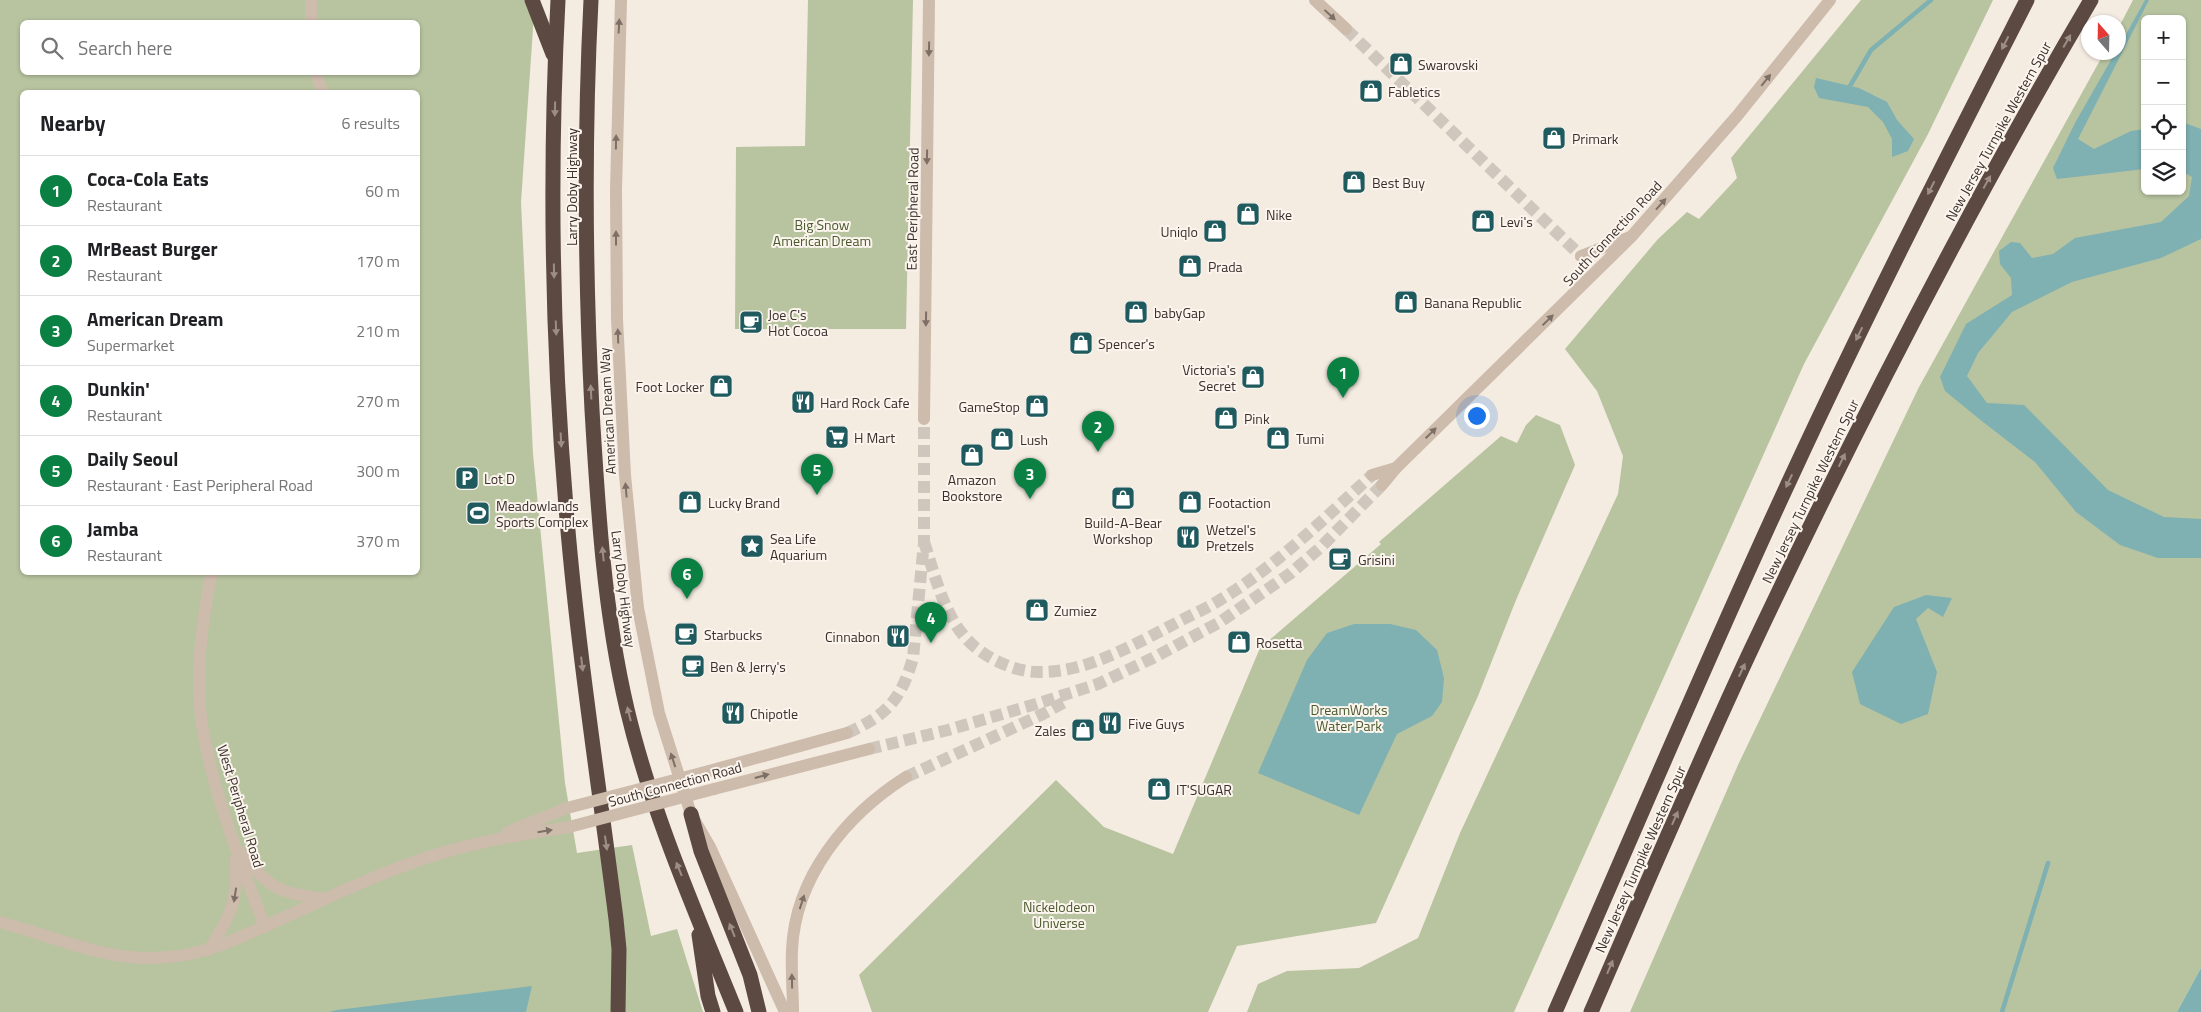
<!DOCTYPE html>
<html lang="en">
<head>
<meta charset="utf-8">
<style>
  body { margin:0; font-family:"Titillium Web",sans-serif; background:#f2f2f2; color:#202124 }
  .controls { position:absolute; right:15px; top:15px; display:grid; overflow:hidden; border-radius:8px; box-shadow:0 1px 4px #0004 }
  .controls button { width:45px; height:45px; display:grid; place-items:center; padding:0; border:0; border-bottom:1px solid #e0e0e0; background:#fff; color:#202124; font:25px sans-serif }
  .compass { position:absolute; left:2081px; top:15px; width:45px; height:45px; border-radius:50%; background:#fff; box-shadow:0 1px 4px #0004; rotate:340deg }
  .you { position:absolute; left:1476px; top:415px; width:18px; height:18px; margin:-12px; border:4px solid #fff; border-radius:50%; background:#1a73e8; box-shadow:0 0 0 8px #1a73e833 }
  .badge { display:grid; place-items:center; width:32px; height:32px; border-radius:50%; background:#0b8043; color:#fff; font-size:16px; font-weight:700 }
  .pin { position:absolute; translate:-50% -41px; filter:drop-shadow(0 1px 2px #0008) }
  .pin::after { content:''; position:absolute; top:26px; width:18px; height:15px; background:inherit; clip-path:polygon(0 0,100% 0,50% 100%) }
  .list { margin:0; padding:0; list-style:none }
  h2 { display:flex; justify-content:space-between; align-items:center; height:65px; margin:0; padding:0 20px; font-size:21px }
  h2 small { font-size:16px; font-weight:400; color:#757577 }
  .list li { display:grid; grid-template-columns:32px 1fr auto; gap:15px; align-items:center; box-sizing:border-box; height:70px; padding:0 20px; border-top:1px solid #e0e0e0 }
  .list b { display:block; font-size:19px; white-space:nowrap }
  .list p { margin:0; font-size:16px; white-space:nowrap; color:#757577 }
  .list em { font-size:16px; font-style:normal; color:#757577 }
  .icon { flex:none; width:28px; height:28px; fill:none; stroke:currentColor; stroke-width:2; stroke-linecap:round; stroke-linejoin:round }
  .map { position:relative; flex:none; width:2201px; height:1012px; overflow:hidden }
  .search { position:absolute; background:#fff; box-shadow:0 1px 4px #0004; left:20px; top:20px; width:400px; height:55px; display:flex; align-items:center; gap:12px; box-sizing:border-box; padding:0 18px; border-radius:8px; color:#757577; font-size:19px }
  .panel { position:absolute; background:#fff; box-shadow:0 1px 4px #0004; left:20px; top:90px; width:400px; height:485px; border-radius:8px }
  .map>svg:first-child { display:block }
  .green { fill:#b8c4a0; fill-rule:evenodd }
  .water { fill:#7fb0b2 }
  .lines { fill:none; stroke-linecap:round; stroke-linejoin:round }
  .stream { stroke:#7fb0b2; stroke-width:4.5 }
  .minor-tunnel { stroke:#cfc6bd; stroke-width:12; stroke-dasharray:12 6; stroke-linecap:butt }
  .tertiary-tunnel { stroke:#cfc6bd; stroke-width:12; stroke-dasharray:12 6; stroke-linecap:butt }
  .minor { stroke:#cdbbac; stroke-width:12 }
  .tertiary { stroke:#cdbbac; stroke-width:12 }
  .motorway { stroke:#5c4a42; stroke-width:15 }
  .tertiary-bridge { stroke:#cdbbac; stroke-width:12 }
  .oneway { fill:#7d6f65 }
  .oneway2 { fill:#9c8e87 }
  .labels { text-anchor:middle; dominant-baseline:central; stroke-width:4; stroke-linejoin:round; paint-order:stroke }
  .poi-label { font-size:14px; fill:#3b302b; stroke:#fbf5ee; text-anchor:start }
  .street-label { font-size:14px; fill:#3b302b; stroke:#fbf5ee }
  .park-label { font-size:14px; fill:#4a5a2e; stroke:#fbf5ee }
</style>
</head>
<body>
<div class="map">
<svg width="2201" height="1012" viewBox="0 0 2201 1012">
  <rect width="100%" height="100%" fill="#f4ebe1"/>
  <g class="green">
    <path d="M0 0H535L521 202 533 454 565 783 577 853 632 845 651 936 677 929 703 1012H0ZM22 22H418V72H22ZM22 92H418V572H22Z"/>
    <polygon points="808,0 913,0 906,329 735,329 736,147 805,146"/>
    <polygon points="1861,0 1993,0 1928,134 1804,364 1514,1012 1247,1012 1258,984 1287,971 1359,968 1418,938 1460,833 1618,494 1623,456 1597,391 1565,349 1658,239 1687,212 1699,219 1737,178 1731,158"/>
    <path d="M2133 0H2201V968L2177 1012H1630L1738 765 1919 387 2104 53 2118 52 2119 27ZM2145 19H2182V191H2145Z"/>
    <polygon points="1536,415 1560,425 1575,465 1516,600 1478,696 1376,923 1237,946 1208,1012 872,1012 859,975 1056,780 1104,827 1173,854 1260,648 1381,544 1379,542 1501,436 1517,443 1526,425"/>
  </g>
  <g class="water">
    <polygon points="2145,0 2149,0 2078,139 2094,149 2131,131 2145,129 2145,169 2057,179 2053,168 2075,123 2115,53 2118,52 2119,47"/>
    <polygon points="1816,78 1859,88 1887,102 1897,120 1914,139 1908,151 1892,157 1892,139 1883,122 1868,107 1819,98 1814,87"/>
    <polygon points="2182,122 2201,129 2201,239 2161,258 2072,282 2012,312 1978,353 1967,376 1987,403 2024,405 2108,490 2164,517 2201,519 2201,558 2158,558 2120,545 2076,512 2035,462 1983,422 1945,391 1940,377 1966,324 2012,295 2011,278 2000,264 1999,251 2011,242 2020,243 2032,258 2053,254 2075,238 2161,222 2189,196 2192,177 2182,171"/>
    <polygon points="1926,595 1952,598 1943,617 1928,608 1916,619 1937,672 1928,714 1901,724 1860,704 1852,672 1894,607"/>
    <polygon points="1354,624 1390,624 1416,630 1437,650 1444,678 1442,702 1432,716 1397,734 1359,815 1258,773 1307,660 1327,633"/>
    <polygon points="2201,968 2201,1012 2177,1012"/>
    <polygon points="532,986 526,1012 329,1012 337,1010"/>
  </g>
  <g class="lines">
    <g class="stream">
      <polyline points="1850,90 1850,86 1871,50 1931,0"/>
      <polyline points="2002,1012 2048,863"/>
    </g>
    <polyline class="minor-tunnel" points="1346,29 1581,256"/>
    <g class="tertiary-tunnel">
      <path d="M924 542C936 578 945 622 975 647 992 661 1019 673 1041 672 1088 672 1135 644 1176 623 1191 615 1208 608 1223 598 1277 565 1325 518 1372 475"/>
      <path d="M847 733C887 715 901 700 913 658L924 542V419"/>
      <polyline points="869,749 948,730 1036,704 1098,684 1153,658 1220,622 1291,573 1322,546 1382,485"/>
      <polyline points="906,777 1041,715 1068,700"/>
    </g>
    <g class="minor">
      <polyline points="1315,0 1346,29"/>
      <polyline points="1581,256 1630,237"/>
    </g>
    <g class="tertiary">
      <polyline points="621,0 616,190 617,319 625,475 638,608 659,713 691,814 710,847 785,1012"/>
      <polyline points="311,22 311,0"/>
      <polyline points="316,72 322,92"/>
      <polyline points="924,419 929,0"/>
      <polyline points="1372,475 1396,468"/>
      <polyline points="1382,485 1396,468 1631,237 1737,116 1830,0"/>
      <path d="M212 572C201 624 194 679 203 731 215 798 241 864 265 927"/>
      <polyline points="709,771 847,733"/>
      <polyline points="714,789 869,749"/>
      <polyline points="508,832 567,808"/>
      <path d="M240 852C273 890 275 892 326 899"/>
      <path d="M0 922C82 945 138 977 224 944 294 915 362 878 435 855 479 841 524 834 569 827"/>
      <path d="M209 950C232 912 237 904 236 859"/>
      <path d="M793 1012C793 992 791 971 792 950 795 877 846 815 906 777"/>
    </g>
    <g class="motorway">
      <polyline points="532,0 553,54"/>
      <path d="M558 0C549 172 552 347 567 519 578 652 599 785 616 919L619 949 618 1012"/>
      <path d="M591 0C584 137 585 274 592 410 598 511 604 611 627 709 652 814 696 913 736 1012"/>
      <polyline points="691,814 701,851 750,975 759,1012"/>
      <polyline points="699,935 708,996 713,1012"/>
      <path d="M1555 1012C1634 832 1710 651 1793 473 1867 313 1947 157 2027 0"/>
      <path d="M1591 1012C1643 892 1694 772 1749 654 1854 431 1966 212 2091 0"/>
    </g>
    <g class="tertiary-bridge">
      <polyline points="567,808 709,771"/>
      <polyline points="569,827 714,789"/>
    </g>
  </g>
  <defs><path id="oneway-solid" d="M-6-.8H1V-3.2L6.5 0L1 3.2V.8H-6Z" transform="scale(1.25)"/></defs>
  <g class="oneway">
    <use href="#oneway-solid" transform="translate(1330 15) rotate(43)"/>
    <use href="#oneway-solid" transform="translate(619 26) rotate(-87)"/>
    <use href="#oneway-solid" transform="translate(929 49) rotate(91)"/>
    <use href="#oneway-solid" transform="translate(1766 80) rotate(-51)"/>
    <use href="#oneway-solid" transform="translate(616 142) rotate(-89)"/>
    <use href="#oneway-solid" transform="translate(927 157) rotate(91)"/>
    <use href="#oneway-solid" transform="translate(1661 204) rotate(-48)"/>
    <use href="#oneway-solid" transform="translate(616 238) rotate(-90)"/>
    <use href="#oneway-solid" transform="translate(926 319) rotate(91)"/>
    <use href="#oneway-solid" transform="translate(1548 320) rotate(-44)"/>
    <use href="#oneway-solid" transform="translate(618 336) rotate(-92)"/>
    <use href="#oneway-solid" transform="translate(1431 433) rotate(-44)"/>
    <use href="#oneway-solid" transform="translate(626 490) rotate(-95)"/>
    <use href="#oneway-solid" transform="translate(673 760) rotate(-108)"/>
    <use href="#oneway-solid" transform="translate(762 776) rotate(-15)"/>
    <use href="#oneway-solid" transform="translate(545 831) rotate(-9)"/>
    <use href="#oneway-solid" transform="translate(235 895) rotate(99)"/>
    <use href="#oneway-solid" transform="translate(802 902) rotate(-72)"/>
    <use href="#oneway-solid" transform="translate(792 981) rotate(-91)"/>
  </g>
  <g class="oneway2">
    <use href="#oneway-solid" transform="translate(2067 41) rotate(-60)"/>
    <use href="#oneway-solid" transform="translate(2005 43) rotate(117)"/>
    <use href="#oneway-solid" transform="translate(555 109) rotate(91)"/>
    <use href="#oneway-solid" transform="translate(1987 182) rotate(-61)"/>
    <use href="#oneway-solid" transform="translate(1931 188) rotate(117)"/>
    <use href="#oneway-solid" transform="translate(554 271) rotate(89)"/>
    <use href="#oneway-solid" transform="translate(556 328) rotate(88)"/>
    <use href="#oneway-solid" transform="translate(1859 334) rotate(116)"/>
    <use href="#oneway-solid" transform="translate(591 392) rotate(-93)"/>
    <use href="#oneway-solid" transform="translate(561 440) rotate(87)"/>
    <use href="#oneway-solid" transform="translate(1842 460) rotate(-64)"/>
    <use href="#oneway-solid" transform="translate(1789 481) rotate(115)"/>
    <use href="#oneway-solid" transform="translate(603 554) rotate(-96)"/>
    <use href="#oneway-solid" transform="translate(582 664) rotate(83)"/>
    <use href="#oneway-solid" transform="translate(1742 670) rotate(-65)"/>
    <use href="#oneway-solid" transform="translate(629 714) rotate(-104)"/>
    <use href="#oneway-solid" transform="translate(1675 818) rotate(-66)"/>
    <use href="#oneway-solid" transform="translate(606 843) rotate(82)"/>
    <use href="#oneway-solid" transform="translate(679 869) rotate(-112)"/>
    <use href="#oneway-solid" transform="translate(732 930) rotate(-112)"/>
    <use href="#oneway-solid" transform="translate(1610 967) rotate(-67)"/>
  </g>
  <defs>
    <g id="shop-square" transform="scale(1.25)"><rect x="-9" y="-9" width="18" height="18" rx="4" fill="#1f5a5e" stroke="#fbf5ee"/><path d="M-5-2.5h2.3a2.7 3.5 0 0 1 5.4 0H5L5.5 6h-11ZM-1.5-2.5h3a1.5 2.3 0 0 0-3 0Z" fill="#fff"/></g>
    <g id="cafe-square" transform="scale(1.25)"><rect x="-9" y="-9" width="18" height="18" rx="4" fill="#1f5a5e" stroke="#fbf5ee"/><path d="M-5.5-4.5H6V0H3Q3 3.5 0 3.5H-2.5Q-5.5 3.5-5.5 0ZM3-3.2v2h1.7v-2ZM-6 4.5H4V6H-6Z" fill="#fff"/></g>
    <g id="restaurant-square" transform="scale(1.25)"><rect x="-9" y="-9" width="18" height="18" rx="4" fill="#1f5a5e" stroke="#fbf5ee"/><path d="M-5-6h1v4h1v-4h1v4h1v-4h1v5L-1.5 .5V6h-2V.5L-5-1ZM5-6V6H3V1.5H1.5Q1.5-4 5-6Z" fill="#fff"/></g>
    <g id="supermarket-square" transform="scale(1.25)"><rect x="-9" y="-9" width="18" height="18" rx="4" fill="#1f5a5e" stroke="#fbf5ee"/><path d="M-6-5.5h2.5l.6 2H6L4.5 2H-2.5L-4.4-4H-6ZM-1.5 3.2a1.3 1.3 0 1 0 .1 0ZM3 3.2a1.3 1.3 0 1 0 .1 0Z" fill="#fff"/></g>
    <g id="parking-square" transform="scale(1.25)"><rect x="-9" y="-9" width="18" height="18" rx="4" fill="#1f5a5e" stroke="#fbf5ee"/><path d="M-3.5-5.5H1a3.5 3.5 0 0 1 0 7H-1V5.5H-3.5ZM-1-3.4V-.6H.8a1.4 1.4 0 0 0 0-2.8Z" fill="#fff"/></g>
    <g id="stadium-square" transform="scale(1.25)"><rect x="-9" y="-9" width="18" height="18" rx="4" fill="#1f5a5e" stroke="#fbf5ee"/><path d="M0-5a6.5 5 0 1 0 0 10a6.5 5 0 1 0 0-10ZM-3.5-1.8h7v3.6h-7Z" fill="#fff"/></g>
    <g id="sight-square" transform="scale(1.25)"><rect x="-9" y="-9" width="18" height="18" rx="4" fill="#1f5a5e" stroke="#fbf5ee"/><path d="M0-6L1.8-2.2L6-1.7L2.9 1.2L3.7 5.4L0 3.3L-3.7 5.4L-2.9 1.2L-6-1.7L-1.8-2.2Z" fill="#fff"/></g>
  </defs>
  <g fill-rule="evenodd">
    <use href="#shop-square" x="1401" y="64"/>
    <use href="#shop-square" x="1371" y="91"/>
    <use href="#shop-square" x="1554" y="138"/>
    <use href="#shop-square" x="1354" y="182"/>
    <use href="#shop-square" x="1248" y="214"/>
    <use href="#shop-square" x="1483" y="221"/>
    <use href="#shop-square" x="1215" y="231"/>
    <use href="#shop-square" x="1190" y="266"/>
    <use href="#shop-square" x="1406" y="302"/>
    <use href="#shop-square" x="1136" y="312"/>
    <use href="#cafe-square" x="751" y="322"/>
    <use href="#shop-square" x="1081" y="343"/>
    <use href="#shop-square" x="1253" y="377"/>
    <use href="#shop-square" x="721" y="386"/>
    <use href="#restaurant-square" x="803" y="402"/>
    <use href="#shop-square" x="1037" y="406"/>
    <use href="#shop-square" x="1226" y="418"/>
    <use href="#supermarket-square" x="837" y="437"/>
    <use href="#shop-square" x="1278" y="438"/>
    <use href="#shop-square" x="1002" y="439"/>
    <use href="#shop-square" x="972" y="455"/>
    <use href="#parking-square" x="467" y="478"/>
    <use href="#shop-square" x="1123" y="498"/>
    <use href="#shop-square" x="690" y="502"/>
    <use href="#shop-square" x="1190" y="502"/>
    <use href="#stadium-square" x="478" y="513"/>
    <use href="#restaurant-square" x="1188" y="537"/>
    <use href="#sight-square" x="752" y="546"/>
    <use href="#cafe-square" x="1340" y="559"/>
    <use href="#shop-square" x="1037" y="610"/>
    <use href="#cafe-square" x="686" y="634"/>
    <use href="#restaurant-square" x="898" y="636"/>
    <use href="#shop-square" x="1239" y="642"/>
    <use href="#cafe-square" x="693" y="666"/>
    <use href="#restaurant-square" x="733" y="713"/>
    <use href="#restaurant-square" x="1110" y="723"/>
    <use href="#shop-square" x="1083" y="730"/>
    <use href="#shop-square" x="1159" y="789"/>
  </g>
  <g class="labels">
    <g class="poi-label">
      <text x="1418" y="64">Swarovski</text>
      <text x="1388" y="91">Fabletics</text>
      <text x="1572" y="138">Primark</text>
      <text x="1372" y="182">Best Buy</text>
      <text x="1266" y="214">Nike</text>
      <text x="1500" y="221">Levi's</text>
      <text x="1198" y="231" text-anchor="end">Uniqlo</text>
      <text x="1208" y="266">Prada</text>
      <text x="1424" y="302">Banana Republic</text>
      <text x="1154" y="312">babyGap</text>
      <text x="768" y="314">Joe C's<tspan x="768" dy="16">Hot Cocoa</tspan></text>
      <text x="1098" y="343">Spencer's</text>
      <text x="1236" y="369" text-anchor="end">Victoria's<tspan x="1236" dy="16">Secret</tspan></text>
      <text x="704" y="386" text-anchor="end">Foot Locker</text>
      <text x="820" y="402">Hard Rock Cafe</text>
      <text x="1020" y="406" text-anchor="end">GameStop</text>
      <text x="1244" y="418">Pink</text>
      <text x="854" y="437">H Mart</text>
      <text x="1296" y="438">Tumi</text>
      <text x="1020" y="439">Lush</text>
      <text x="484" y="478">Lot D</text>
      <text x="972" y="479" text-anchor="middle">Amazon<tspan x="972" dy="16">Bookstore</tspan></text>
      <text x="708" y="502">Lucky Brand</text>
      <text x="1208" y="502">Footaction</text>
      <text x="496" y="505">Meadowlands<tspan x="496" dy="16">Sports Complex</tspan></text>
      <text x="1123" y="522" text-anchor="middle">Build-A-Bear<tspan x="1123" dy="16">Workshop</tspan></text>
      <text x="1206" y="529">Wetzel's<tspan x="1206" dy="16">Pretzels</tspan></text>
      <text x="770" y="538">Sea Life<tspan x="770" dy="16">Aquarium</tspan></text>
      <text x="1358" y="559">Grisini</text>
      <text x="1054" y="610">Zumiez</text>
      <text x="704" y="634">Starbucks</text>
      <text x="880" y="636" text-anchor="end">Cinnabon</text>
      <text x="1256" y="642">Rosetta</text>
      <text x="710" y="666">Ben &amp; Jerry's</text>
      <text x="750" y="713">Chipotle</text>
      <text x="1128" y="723">Five Guys</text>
      <text x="1066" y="730" text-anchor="end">Zales</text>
      <text x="1176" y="789">IT'SUGAR</text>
    </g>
    <g class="street-label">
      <text transform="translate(1998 131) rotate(-61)">New Jersey Turnpike Western Spur</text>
      <text transform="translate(571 187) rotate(-90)">Larry Doby Highway</text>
      <text transform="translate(912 209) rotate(-89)">East Peripheral Road</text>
      <text transform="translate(1612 233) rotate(-47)">South Connection Road</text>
      <text transform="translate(607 411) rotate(-93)">American Dream Way</text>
      <text transform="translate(1810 491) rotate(-64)">New Jersey Turnpike Western Spur</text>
      <text transform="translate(624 589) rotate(83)">Larry Doby Highway</text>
      <text transform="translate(675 784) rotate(-15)">South Connection Road</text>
      <text transform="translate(241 806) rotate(73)">West Peripheral Road</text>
      <text transform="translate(1640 859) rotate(-66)">New Jersey Turnpike Western Spur</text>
    </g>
    <g class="park-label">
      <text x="822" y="224">Big Snow<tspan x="822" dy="16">American Dream</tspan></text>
      <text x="1349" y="709">DreamWorks<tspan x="1349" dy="16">Water Park</tspan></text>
      <text x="1059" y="906">Nickelodeon<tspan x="1059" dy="16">Universe</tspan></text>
    </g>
  </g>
</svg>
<div class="controls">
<button>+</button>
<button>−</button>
<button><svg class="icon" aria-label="locate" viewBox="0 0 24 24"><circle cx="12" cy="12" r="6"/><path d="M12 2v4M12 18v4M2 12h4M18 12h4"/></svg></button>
<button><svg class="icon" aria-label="layers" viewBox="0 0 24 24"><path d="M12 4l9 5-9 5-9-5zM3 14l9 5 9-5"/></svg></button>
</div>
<svg class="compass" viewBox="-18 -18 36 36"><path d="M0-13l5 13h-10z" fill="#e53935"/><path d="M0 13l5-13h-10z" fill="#757577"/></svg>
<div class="you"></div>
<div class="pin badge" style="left:1343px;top:398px">1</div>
<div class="pin badge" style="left:1098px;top:452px">2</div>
<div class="pin badge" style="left:1030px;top:499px">3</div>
<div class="pin badge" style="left:931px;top:643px">4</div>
<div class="pin badge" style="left:817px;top:495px">5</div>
<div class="pin badge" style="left:687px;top:599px">6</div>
<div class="search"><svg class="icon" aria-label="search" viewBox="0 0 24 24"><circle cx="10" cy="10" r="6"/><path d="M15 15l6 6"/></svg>Search here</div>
<section class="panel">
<h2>Nearby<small>6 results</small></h2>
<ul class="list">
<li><span class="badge">1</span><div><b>Coca-Cola Eats</b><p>Restaurant</p></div><em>60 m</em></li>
<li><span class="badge">2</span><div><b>MrBeast Burger</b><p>Restaurant</p></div><em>170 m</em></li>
<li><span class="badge">3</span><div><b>American Dream</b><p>Supermarket</p></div><em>210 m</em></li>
<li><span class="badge">4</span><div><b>Dunkin'</b><p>Restaurant</p></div><em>270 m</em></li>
<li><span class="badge">5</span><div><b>Daily Seoul</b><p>Restaurant · East Peripheral Road</p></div><em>300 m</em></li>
<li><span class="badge">6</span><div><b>Jamba</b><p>Restaurant</p></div><em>370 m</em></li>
</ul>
</section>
</div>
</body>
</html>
